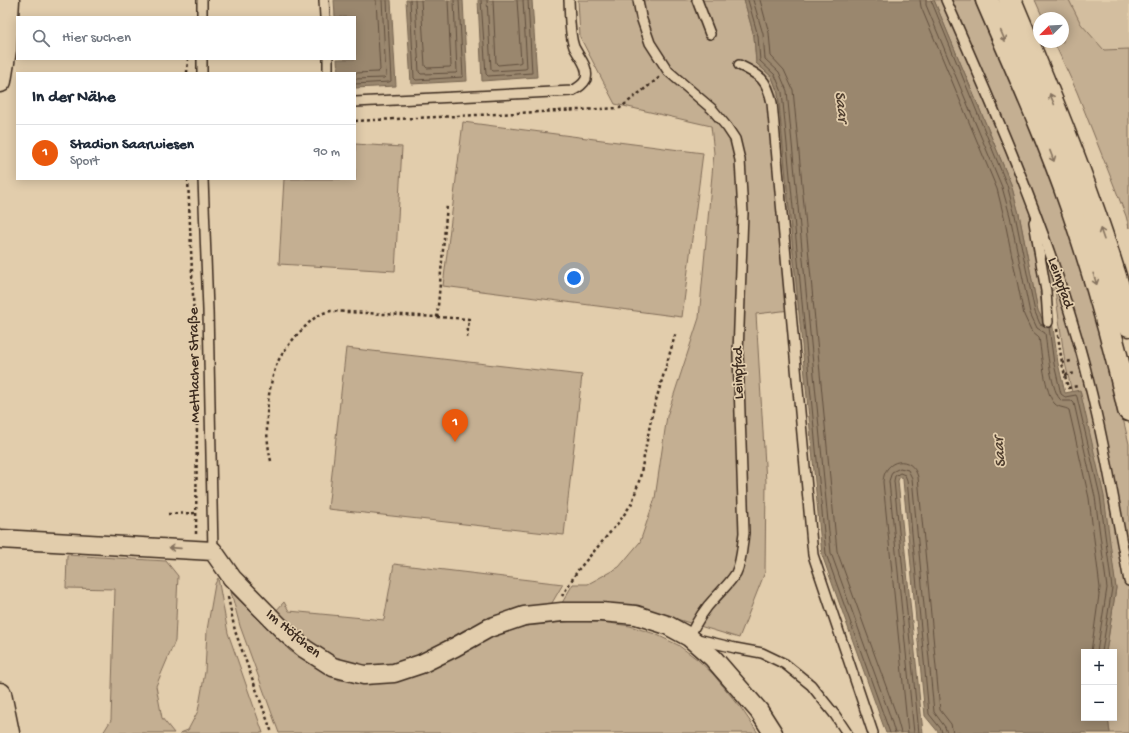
<!DOCTYPE html>
<html lang="de">
<head>
<meta charset="utf-8">
<style>
  body { margin:0; font-family:"Gochi Hand",sans-serif; background:#f2f2f3; color:#1f2937 }
  .controls { position:absolute; right:12px; bottom:12px; display:grid; overflow:hidden; border-radius:0px; box-shadow:0 2px 10px #0003 }
  .controls button { width:36px; height:36px; display:grid; place-items:center; padding:0; border:0; border-bottom:1px solid #e0e1e3; background:#fff; color:#1f2937; font:20px sans-serif }
  .compass { position:absolute; left:1033px; top:12px; width:36px; height:36px; border-radius:50%; background:#fff; box-shadow:0 2px 10px #0003; rotate:246deg }
  .you { position:absolute; left:574px; top:278px; width:14px; height:14px; margin:-10px; border:3px solid #fff; border-radius:50%; background:#1a73e8; box-shadow:0 0 0 6px #1a73e833 }
  .badge { display:grid; place-items:center; width:26px; height:26px; border-radius:50%; background:#ea580c; color:#fff; font-size:13px; font-weight:700 }
  .pin { position:absolute; translate:-50% -33px; filter:drop-shadow(0 1px 2px #0008) }
  .pin::after { content:''; position:absolute; top:21px; width:14px; height:12px; background:inherit; clip-path:polygon(0 0,100% 0,50% 100%) }
  .list { margin:0; padding:0; list-style:none }
  h2 { display:flex; justify-content:space-between; align-items:center; height:52px; margin:0; padding:0 16px; font-size:17px }
  h2 small { font-size:13px; font-weight:400; color:#747a83 }
  .list li { display:grid; grid-template-columns:26px 1fr auto; gap:12px; align-items:center; box-sizing:border-box; height:56px; padding:0 16px; border-top:1px solid #e0e1e3 }
  .list b { display:block; font-size:15px; white-space:nowrap }
  .list p { margin:0; font-size:13px; white-space:nowrap; color:#747a83 }
  .list em { font-size:13px; font-style:normal; color:#747a83 }
  .icon { flex:none; width:22px; height:22px; fill:none; stroke:currentColor; stroke-width:2; stroke-linecap:round; stroke-linejoin:round }
  .map { position:relative; flex:none; width:1129px; height:733px; overflow:hidden }
  .search { position:absolute; background:#fff; box-shadow:0 2px 10px #0003; left:16px; top:16px; width:340px; height:44px; display:flex; align-items:center; gap:10px; box-sizing:border-box; padding:0 14px; border-radius:0px; color:#747a83; font-size:15px }
  .panel { position:absolute; background:#fff; box-shadow:0 2px 10px #0003; left:16px; top:72px; width:340px; height:108px; border-radius:0px }
  .map>svg:first-child { display:block }
  .built { fill:#d3be9f }
  .green { fill:#c4af92; stroke:#806c58 }
  .water { fill:#9a876e; stroke:#74624e }
  .lines { fill:none; stroke-linecap:round; stroke-linejoin:round }
  .shore { stroke:#614f3e; stroke-width:1 }
  .lane-casing { stroke:#3b2a1e; stroke-width:12 }
  .street-casing { stroke:#3b2a1e; stroke-width:21 }
  .primary-casing { stroke:#3b2a1e; stroke-width:25 }
  .highway-casing { stroke:#3b2a1e; stroke-width:25 }
  .path { stroke:#3b2a1e; stroke-width:2.5; stroke-dasharray:3 3; stroke-linecap:butt }
  .lane { stroke:#e2cdac; stroke-width:9 }
  .street { stroke:#e2cdac; stroke-width:18 }
  .primary { stroke:#e2cdac; stroke-width:22 }
  .highway { stroke:#e2cdac; stroke-width:22 }
  .oneway { stroke:#86735e }
  .labels { text-anchor:middle; dominant-baseline:central; stroke-width:3.5; stroke-linejoin:round; paint-order:stroke }
  .street-label { font-size:15px; fill:#3b2a1e; stroke:#e2cdac }
  .water-label { font-size:16px; font-style:italic; fill:#4e3d2e; stroke:#e2cdac }
</style>
</head>
<body>
<div class="map">
<svg width="1129" height="733" viewBox="0 0 1129 733">
  <rect width="100%" height="100%" fill="#e2cdac"/>
  <filter id="ink" filterUnits="userSpaceOnUse"><feTurbulence type="fractalNoise" baseFrequency=".025" numOctaves="2"/><feDisplacementMap in="SourceGraphic" scale="8" xChannelSelector="R" yChannelSelector="G"/><feConvolveMatrix kernelMatrix="1 2 1 2 8 2 1 2 1" color-interpolation-filters="sRGB"/></filter>
  <g filter="url(#ink)">
    <polygon class="built" points="1069,0 1129,0 1129,49 1104,50 1081,24"/>
    <g class="green">
      <polygon points="578,0 744,0 754,36 756,63 772,77 778,93 799,309 756,314 766,482 765,572 739,638 634,606 559,608 573,584 588,584 619,567 640,542 655,498 667,416 699,318 714,153 711,126 615,104 580,37"/>
      <polygon points="934,0 974,0 1030,121 1091,281 1129,444 1129,733 1110,733 1108,718 1114,718 1114,652 1106,652 1116,588 1080,391 1072,392 1065,363 1055,290 1040,292 1044,323 1038,311 1019,214 1011,184"/>
      <polygon points="1035,0 1069,0 1081,24 1104,50 1129,49 1129,228 1126,216 1077,92 1054,42 1063,42 1063,18 1043,18"/>
      <polygon points="463,122 703,153 682,317 443,286"/>
      <polygon points="355,144 402,147 395,271 279,264 284,179 355,179"/>
      <polygon points="346,348 582,375 564,535 328,509"/>
      <polygon points="67,555 166,561 178,576 175,641 156,686 162,718 174,733 103,733 111,720 115,589 66,588"/>
      <polygon points="394,564 563,584 549,608 487,621 464,630 417,657 394,666 366,667 341,662 324,654 275,612 284,602 289,611 384,620"/>
      <polygon points="218,578 228,633 263,733 180,733 188,730 198,711 205,672 207,630 215,584"/>
      <polygon points="231,592 290,651 339,680 380,682 500,631 527,626 574,621 602,622 630,626 655,634 678,645 697,659 713,674 741,708 758,733 279,733 240,626"/>
    </g>
    <g class="water">
      <polygon points="334,0 391,0 396,86 355,88 355,73 338,73 337,59 355,59 355,17 335,17"/>
      <polygon points="406,0 463,0 467,81 411,84"/>
      <polygon points="478,0 532,0 537,77 482,81"/>
      <polygon points="744,0 934,0 1011,184 1019,214 1038,311 1044,322 1052,321 1058,363 1065,393 1080,390 1104,496 1116,588 1106,652 1084,652 1084,718 1108,718 1110,733 939,733 925,716 903,480 903,478 901,477 899,478 898,481 923,733 886,733 822,555 778,93 772,77 756,63 754,36"/>
    </g>
    <g class="lines">
      <g class="shore">
        <polyline points="410,0 414,78 416,80 463,77 459,0"/>
        <polyline points="415,0 419,72 421,74 456,73 457,72 454,0"/>
        <polyline points="421,0 425,66 427,68 450,67 451,66 448,0"/>
        <polyline points="481,0 486,74 488,76 532,73 528,0"/>
        <polyline points="487,0 491,69 493,71 525,69 527,68 523,0"/>
        <polyline points="493,0 496,63 498,65 519,63 521,62 517,0"/>
        <polyline points="748,0 758,36 760,61 775,75 782,92 826,554 890,733"/>
        <polyline points="753,0 763,34 765,59 779,72 787,91 831,553 889,713 895,733"/>
        <polyline points="760,0 769,33 771,56 784,70 793,90 837,551 895,711 901,733"/>
        <path d="M920 0 921 7 997 189 1004 217 1024 315 1031 330 1039 337C1041 351 1045 395 1055 404 1059 408 1065 407 1069 410L1089 498 1100 588 1091 652"/>
        <path d="M926 0V5L1002 187 1010 216 1030 313 1037 328 1045 333C1047 347 1051 394 1062 401H1072L1074 403 1095 497 1107 588 1097 652"/>
        <polyline points="931,0 1007,185 1015,215 1035,312 1040,324 1045,326"/>
        <polyline points="355,73 378,72 380,70 376,0"/>
        <polyline points="355,79 384,78 386,76 382,0"/>
        <polyline points="355,84 389,82 391,81 387,0"/>
        <polyline points="1049,327 1054,364 1061,394 1065,397 1076,395 1077,397 1100,496 1112,588 1102,652"/>
        <path d="M908 733 883 482C884 458 912 454 918 477L940 710 951 724 953 733"/>
        <polyline points="914,733 889,481 892,472 900,468 908,470 912,478 934,712 945,727 947,733"/>
        <polyline points="919,733 894,481 895,476 900,473 905,475 907,480 929,714 941,729 942,733"/>
      </g>
      <g class="lane-casing">
        <g id="lane">
          <polyline points="324,0 325,17"/>
          <path d="M638 0 641 17 650 43 668 71 712 109 727 127 735 139 740 160 743 213 738 354 744 533C742 546 742 561 736 573 730 583 722 590 714 599 703 610 696 623 689 637L735 648 762 653 785 664 811 685 835 715 847 733"/>
          <polyline points="697,0 710,34"/>
          <path d="M946 0C991 102 1036 204 1069 311 1097 399 1112 490 1129 581"/>
          <polyline points="202,17 202,0"/>
          <polyline points="328,59 328,73"/>
          <path d="M739 65C760 75 767 79 772 103L813 555 873 733"/>
          <polyline points="202,73 202,59"/>
          <path d="M355 102 572 91C578 88 583 85 586 79 589 67 579 57 574 47 569 33 570 15 569 0"/>
          <polyline points="203,179 208,310 213,551"/>
          <polyline points="1034,222 1046,291 1048,322"/>
        </g>
      </g>
      <g class="street-casing">
        <polyline id="street" points="0,539 213,551 232,578 286,633 305,649 333,667 364,675 394,673 421,664 455,647 489,628 524,616 562,612 601,612 636,615 667,625 689,637 713,658 759,711 773,733"/>
      </g>
      <g class="primary-casing">
        <g id="primary">
          <polyline points="0,81 5,50 8,0"/>
          <polyline points="0,694 8,733"/>
        </g>
      </g>
      <g class="highway-casing">
        <g id="highway">
          <path d="M987 0C1016 68 1047 135 1071 205 1094 272 1114 341 1129 410"/>
          <path d="M1010 0C1055 107 1099 213 1129 325"/>
        </g>
      </g>
      <g class="path">
        <polyline points="187,73 188,59"/>
        <polyline points="355,121 620,108 660,77"/>
        <polyline points="188,179 195,342"/>
        <polyline points="437,317 469,319 467,338"/>
        <polyline points="1057,329 1062,363 1068,388 1078,386"/>
        <polyline points="1062,363 1071,361"/>
        <polyline points="1065,375 1076,373"/>
        <path d="M271 461C264 431 266 395 276 366 280 355 294 337 303 329 311 320 319 313 331 311L437 317 447 205"/>
        <polyline points="168,514 196,513"/>
        <polyline points="196,534 197,421"/>
        <polyline points="562,596 578,570 619,522 632,503 640,478 652,414 676,332"/>
        <polyline points="228,597 235,631 272,733"/>
      </g>
      <use href="#lane" class="lane"/>
      <use href="#street" class="street"/>
      <use href="#primary" class="primary"/>
      <use href="#highway" class="highway"/>
    </g>
    <defs><path id="oneway-shaft" d="M-6 0H5M1.5-3L5.5 0L1.5 3" fill="none" stroke-width="1.6" stroke-linecap="round" stroke-linejoin="round"/></defs>
    <g class="oneway">
      <use href="#oneway-shaft" transform="translate(1003 36) rotate(67)"/>
      <use href="#oneway-shaft" transform="translate(1052 99) rotate(-113)"/>
      <use href="#oneway-shaft" transform="translate(1052 156) rotate(69)"/>
      <use href="#oneway-shaft" transform="translate(1102 234) rotate(-109)"/>
      <use href="#oneway-shaft" transform="translate(1095 279) rotate(72)"/>
      <use href="#oneway-shaft" transform="translate(175 548) rotate(-176)"/>
    </g>
  </g>
  <g class="labels">
    <g class="street-label">
      <text transform="translate(1060 283) rotate(71)">Leinpfad</text>
      <text transform="translate(195 365) rotate(-91)">Mettlacher Straße</text>
      <text transform="translate(739 373) rotate(-91)">Leinpfad</text>
      <text transform="translate(293 634) rotate(40)">Im Höfchen</text>
    </g>
    <g class="water-label">
      <text transform="translate(840 107) rotate(83)">Saar</text>
      <text transform="translate(1001 452) rotate(-96)">Saar</text>
    </g>
  </g>
</svg>
<div class="controls">
<button>+</button>
<button>−</button>
</div>
<svg class="compass" viewBox="-18 -18 36 36"><path d="M0-13l5 13h-10z" fill="#e53935"/><path d="M0 13l5-13h-10z" fill="#747a83"/></svg>
<div class="you"></div>
<div class="pin badge" style="left:455px;top:442px">1</div>
<div class="search"><svg class="icon" aria-label="search" viewBox="0 0 24 24"><circle cx="10" cy="10" r="6"/><path d="M15 15l6 6"/></svg>Hier suchen</div>
<section class="panel">
<h2>In der Nähe<small></small></h2>
<ul class="list">
<li><span class="badge">1</span><div><b>Stadion Saarwiesen</b><p>Sport</p></div><em>90 m</em></li>
</ul>
</section>
</div>
</body>
</html>
